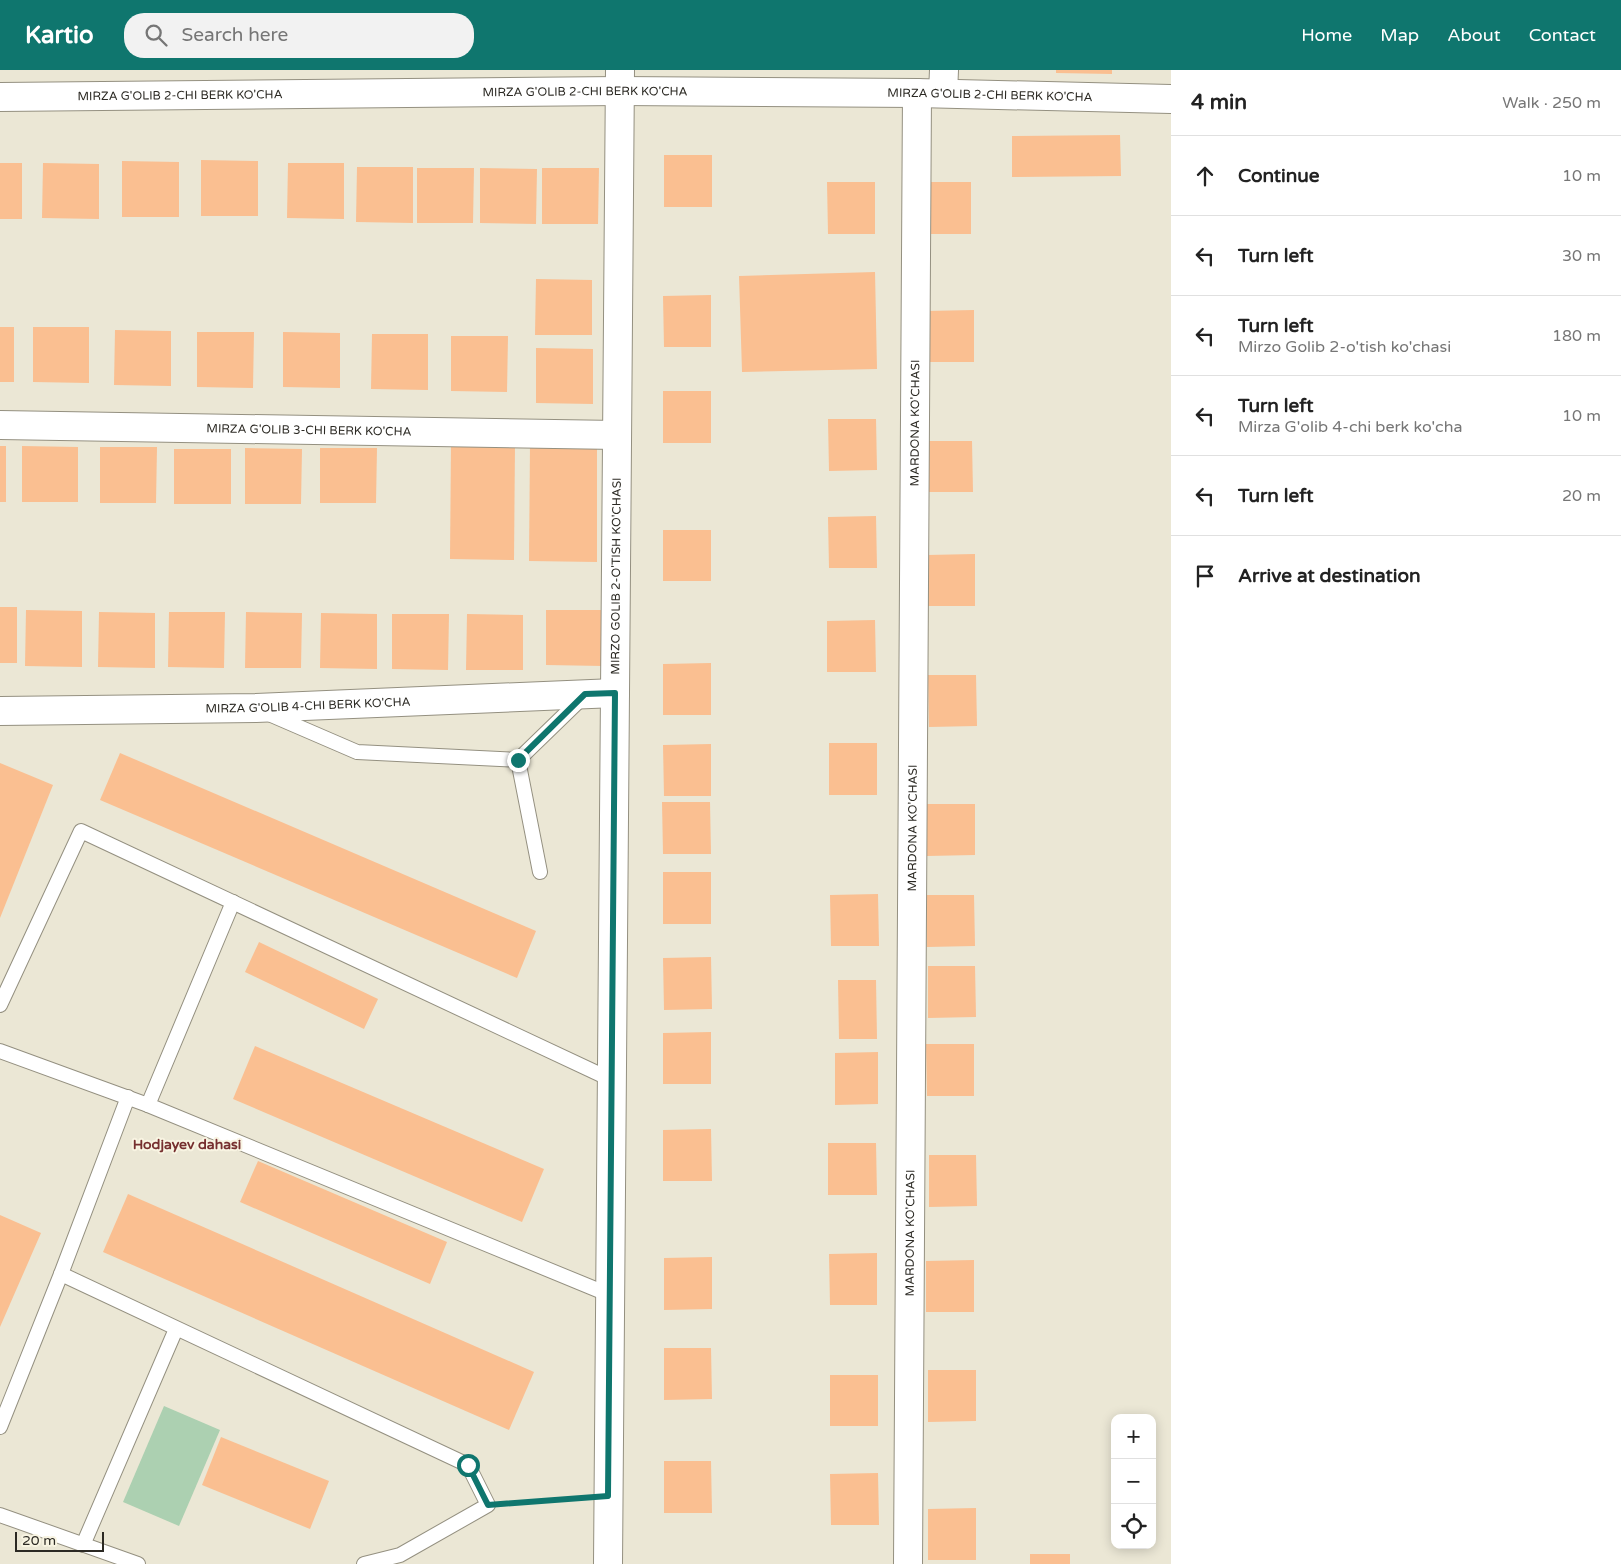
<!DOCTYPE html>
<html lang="en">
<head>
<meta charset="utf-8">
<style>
  body { margin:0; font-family:"Varela Round",sans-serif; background:#f2f2f2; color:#222 }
  .controls { position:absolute; right:15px; bottom:15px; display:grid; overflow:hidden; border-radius:10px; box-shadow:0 2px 12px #0003 }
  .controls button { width:45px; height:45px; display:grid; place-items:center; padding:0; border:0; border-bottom:1px solid #e0e0e0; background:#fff; color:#222; font:25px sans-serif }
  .scale { position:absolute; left:15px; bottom:12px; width:89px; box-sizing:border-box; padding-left:5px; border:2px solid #2b2923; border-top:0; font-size:14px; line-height:18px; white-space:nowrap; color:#2b2923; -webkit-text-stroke:4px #f8f4e2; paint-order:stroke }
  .stop { position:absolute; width:15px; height:15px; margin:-11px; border:4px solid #0f766e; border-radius:50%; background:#fff }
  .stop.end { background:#0f766e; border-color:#fff; box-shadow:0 1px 5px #0008 }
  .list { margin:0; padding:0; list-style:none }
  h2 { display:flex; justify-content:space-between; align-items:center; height:65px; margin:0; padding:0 20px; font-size:21px }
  h2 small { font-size:16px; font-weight:400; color:#767676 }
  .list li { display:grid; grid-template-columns:32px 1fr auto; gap:15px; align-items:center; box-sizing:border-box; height:80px; padding:0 20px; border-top:1px solid #e0e0e0 }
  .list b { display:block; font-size:19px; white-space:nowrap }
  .list p { margin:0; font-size:16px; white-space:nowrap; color:#767676 }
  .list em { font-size:16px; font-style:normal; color:#767676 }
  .icon { flex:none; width:28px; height:28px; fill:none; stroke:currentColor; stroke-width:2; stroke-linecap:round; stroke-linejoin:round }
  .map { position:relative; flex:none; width:1171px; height:1494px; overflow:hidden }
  header { display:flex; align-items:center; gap:30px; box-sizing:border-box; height:70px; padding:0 25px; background:#0f766e; color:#fff }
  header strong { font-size:24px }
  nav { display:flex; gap:28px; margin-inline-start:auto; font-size:18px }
  .search { width:350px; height:45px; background:#f2f2f2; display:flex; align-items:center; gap:12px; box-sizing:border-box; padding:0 18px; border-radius:20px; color:#767676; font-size:19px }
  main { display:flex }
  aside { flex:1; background:#fff }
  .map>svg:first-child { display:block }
  .green { fill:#acd0b1 }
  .building { fill:#fabf91 }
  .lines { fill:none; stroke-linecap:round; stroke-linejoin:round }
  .lane-casing { stroke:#949080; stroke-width:16 }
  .street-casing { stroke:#949080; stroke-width:30 }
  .path { stroke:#979487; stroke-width:3; stroke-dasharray:1 4; stroke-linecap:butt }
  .lane { stroke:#fff; stroke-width:14 }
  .street { stroke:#fff; stroke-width:28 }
  .route { stroke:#0f766e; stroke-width:6 }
  .labels { text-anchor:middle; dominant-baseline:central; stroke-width:4; stroke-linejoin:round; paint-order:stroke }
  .street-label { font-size:12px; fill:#2b2923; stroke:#f8f4e2 }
  .neighbourhood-label { font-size:14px; font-weight:bold; fill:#762f2f; stroke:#f8f4e2 }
</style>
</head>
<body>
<header>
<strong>Kartio</strong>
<div class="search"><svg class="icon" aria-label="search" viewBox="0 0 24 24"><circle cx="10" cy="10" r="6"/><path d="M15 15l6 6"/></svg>Search here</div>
<nav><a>Home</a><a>Map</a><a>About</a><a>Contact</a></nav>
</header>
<main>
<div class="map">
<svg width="1171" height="1494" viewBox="0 0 1171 1494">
  <rect width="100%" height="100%" fill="#ebe7d5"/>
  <polygon class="green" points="164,1336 220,1360 179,1456 123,1432"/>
  <g class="building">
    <polygon points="1056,0 1112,0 1112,4 1056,3"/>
    <polygon points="1120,65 1121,106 1012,107 1012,66"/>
    <rect x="664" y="85" width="48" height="52"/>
    <polygon points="201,90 258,91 258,146 201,146"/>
    <polygon points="122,91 179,92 179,147 122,147"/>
    <rect x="0" y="93" width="22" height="56"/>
    <polygon points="43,93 99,94 99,149 42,148"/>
    <polygon points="288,93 344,93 344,149 287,148"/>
    <polygon points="357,97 413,97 413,153 356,152"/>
    <polygon points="417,98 474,98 473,153 417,153"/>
    <polygon points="480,98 537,99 536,154 480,153"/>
    <polygon points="542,98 599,98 598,154 542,154"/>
    <polygon points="827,112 875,112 875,164 828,164"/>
    <polygon points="923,112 971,112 971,164 924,164"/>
    <polygon points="875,202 877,299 742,302 739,206"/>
    <polygon points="536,209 592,210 592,265 535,265"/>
    <polygon points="711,225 711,277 664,277 663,226"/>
    <polygon points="974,240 974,292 926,292 926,241"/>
    <rect x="0" y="257" width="14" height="55"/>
    <polygon points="33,257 89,257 89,313 33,312"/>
    <polygon points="115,260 171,261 171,316 114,315"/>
    <polygon points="197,262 254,262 253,318 197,317"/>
    <polygon points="283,262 340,263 340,318 283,317"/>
    <polygon points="372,264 428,264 428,320 371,319"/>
    <polygon points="451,266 508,266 507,322 451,321"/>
    <polygon points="536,278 593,279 593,334 536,333"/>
    <rect x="663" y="321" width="48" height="52"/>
    <polygon points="828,349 876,349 877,400 829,401"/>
    <polygon points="924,371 972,371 973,422 925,422"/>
    <polygon points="451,374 515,375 514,490 450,489"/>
    <polygon points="530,375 597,375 597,492 529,491"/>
    <rect x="0" y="376" width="6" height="56"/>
    <polygon points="22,376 78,377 78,432 22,432"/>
    <polygon points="100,377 157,377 156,433 100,433"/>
    <polygon points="245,378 302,379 301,434 245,434"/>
    <polygon points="320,378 377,378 376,433 320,433"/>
    <rect x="174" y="379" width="57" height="55"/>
    <polygon points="876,446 877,498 829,498 828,447"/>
    <rect x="663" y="460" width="48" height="51"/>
    <polygon points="975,484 975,536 927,536 927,485"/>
    <rect x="0" y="537" width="17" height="56"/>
    <polygon points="26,540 82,541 82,597 25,596"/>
    <polygon points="546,540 603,540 603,596 546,595"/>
    <polygon points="99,542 155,543 155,598 98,597"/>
    <polygon points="169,542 225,542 224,598 168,597"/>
    <polygon points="246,542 302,543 301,598 245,598"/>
    <polygon points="321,543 377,544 377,599 320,598"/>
    <polygon points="392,544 449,544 448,600 392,599"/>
    <polygon points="467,544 523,545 523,600 466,600"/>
    <polygon points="875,550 876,602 827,602 827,551"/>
    <polygon points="711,593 711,645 663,645 663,594"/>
    <polygon points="928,605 976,605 977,656 929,657"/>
    <rect x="829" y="673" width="48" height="52"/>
    <polygon points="711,674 711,726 664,726 663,675"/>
    <polygon points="120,683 536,861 517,908 100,730"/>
    <polygon points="0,693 53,715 0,848"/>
    <polygon points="662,732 710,732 711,784 663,784"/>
    <polygon points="927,734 975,734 975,785 927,786"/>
    <rect x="663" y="802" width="48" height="52"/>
    <polygon points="878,824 879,876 831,876 830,825"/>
    <polygon points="926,825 974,825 975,876 927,877"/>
    <polygon points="259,872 378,929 364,959 245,902"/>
    <polygon points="711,887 712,939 664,940 663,888"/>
    <polygon points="928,896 975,896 976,947 928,948"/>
    <polygon points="838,910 876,910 877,969 839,969"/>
    <polygon points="711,962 711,1014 663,1014 663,963"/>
    <polygon points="926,974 974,974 974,1026 927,1026"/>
    <polygon points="255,976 544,1099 522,1152 233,1029"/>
    <polygon points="878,982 878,1034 835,1035 835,983"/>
    <polygon points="711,1059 712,1111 663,1111 663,1060"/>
    <polygon points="828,1073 876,1073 877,1125 828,1125"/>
    <polygon points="929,1085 976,1085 977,1136 929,1137"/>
    <polygon points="258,1091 447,1172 430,1214 240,1132"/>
    <polygon points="128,1124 534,1302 509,1360 103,1182"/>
    <polygon points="0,1145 41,1163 0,1257"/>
    <polygon points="877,1183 877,1235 830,1235 829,1184"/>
    <polygon points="712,1187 712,1239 664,1240 664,1188"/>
    <polygon points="974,1190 974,1242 926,1242 926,1191"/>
    <polygon points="664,1278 711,1278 712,1329 664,1330"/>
    <polygon points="928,1300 976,1300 976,1351 928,1352"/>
    <rect x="830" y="1305" width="48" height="51"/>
    <polygon points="221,1367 329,1411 310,1459 202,1415"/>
    <polygon points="664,1391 711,1391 712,1443 664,1443"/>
    <polygon points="878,1403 879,1455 831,1455 830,1404"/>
    <polygon points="976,1438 976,1490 928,1490 928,1439"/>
    <rect x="1030" y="1484" width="40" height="10"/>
  </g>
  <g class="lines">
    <g class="lane-casing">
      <g id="lane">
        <polyline points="269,644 357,682 518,690 583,627"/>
        <polyline points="518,690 540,802"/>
        <polyline points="0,935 81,761 612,1010"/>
        <polyline points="0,981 148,1035 610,1225"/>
        <polyline points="148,1035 233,832"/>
        <polyline points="61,1204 468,1395 488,1435 400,1485 364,1494"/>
        <polyline points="0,1357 61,1204 128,1027"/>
        <polyline points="0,1445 138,1494"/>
        <polyline points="83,1475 176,1259"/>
      </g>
    </g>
    <g class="street-casing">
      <g id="street">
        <polyline points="943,23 944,0"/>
        <path id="s1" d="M0 27 620 21 917 23 1171 29"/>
        <path id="s2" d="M0 355 617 365"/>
        <path id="s3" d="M0 641 256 638 615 623"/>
        <path id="s4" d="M608 1494 620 0"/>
        <path id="s5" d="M908 1494 917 23"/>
      </g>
    </g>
    <polyline class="path" points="509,1433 580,1429"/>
    <use href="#lane" class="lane"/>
    <use href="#street" class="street"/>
  </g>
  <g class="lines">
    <polyline class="route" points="468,1395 488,1435 608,1426 615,623 585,624 518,690"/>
  </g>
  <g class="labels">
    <g class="street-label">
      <text stroke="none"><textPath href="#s1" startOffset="585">MIRZA G'OLIB 2-CHI BERK KO'CHA</textPath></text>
      <text stroke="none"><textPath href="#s1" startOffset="180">MIRZA G'OLIB 2-CHI BERK KO'CHA</textPath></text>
      <text stroke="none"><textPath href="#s1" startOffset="990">MIRZA G'OLIB 2-CHI BERK KO'CHA</textPath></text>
      <text stroke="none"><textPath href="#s5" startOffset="1141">MARDONA KO'CHASI</textPath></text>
      <text stroke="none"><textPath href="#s2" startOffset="309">MIRZA G'OLIB 3-CHI BERK KO'CHA</textPath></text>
      <text stroke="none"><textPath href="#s4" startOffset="988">MIRZO GOLIB 2-O'TISH KO'CHASI</textPath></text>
      <text stroke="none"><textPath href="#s3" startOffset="308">MIRZA G'OLIB 4-CHI BERK KO'CHA</textPath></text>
      <text stroke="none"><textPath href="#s5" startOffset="736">MARDONA KO'CHASI</textPath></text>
      <text stroke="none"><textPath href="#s5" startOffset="331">MARDONA KO'CHASI</textPath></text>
    </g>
    <g class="neighbourhood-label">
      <text x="187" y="1074">Hodjayev dahasi</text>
    </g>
  </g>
</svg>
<div class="controls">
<button>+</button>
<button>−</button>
<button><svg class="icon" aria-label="locate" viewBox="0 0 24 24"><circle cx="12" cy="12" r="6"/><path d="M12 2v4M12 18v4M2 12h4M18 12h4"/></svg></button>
</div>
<div class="scale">20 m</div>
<div class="stop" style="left:468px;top:1395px"></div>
<div class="stop end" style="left:518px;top:690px"></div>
</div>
<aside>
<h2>4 min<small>Walk · 250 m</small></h2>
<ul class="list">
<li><svg class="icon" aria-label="ahead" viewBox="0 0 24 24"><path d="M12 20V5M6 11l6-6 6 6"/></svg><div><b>Continue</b></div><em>10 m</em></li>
<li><svg class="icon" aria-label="left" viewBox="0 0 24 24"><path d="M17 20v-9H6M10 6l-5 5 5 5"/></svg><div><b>Turn left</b></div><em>30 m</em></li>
<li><svg class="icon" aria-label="left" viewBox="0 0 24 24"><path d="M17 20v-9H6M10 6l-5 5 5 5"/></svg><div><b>Turn left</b><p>Mirzo Golib 2-o'tish ko'chasi</p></div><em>180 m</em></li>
<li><svg class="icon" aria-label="left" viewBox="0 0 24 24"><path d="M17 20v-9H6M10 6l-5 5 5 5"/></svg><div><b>Turn left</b><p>Mirza G'olib 4-chi berk ko'cha</p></div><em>10 m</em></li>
<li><svg class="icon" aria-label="left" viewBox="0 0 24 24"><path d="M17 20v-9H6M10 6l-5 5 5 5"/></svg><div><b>Turn left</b></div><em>20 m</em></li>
<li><svg class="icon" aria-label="arrive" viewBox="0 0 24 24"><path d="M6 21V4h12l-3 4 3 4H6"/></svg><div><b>Arrive at destination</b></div></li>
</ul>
</aside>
</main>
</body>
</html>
